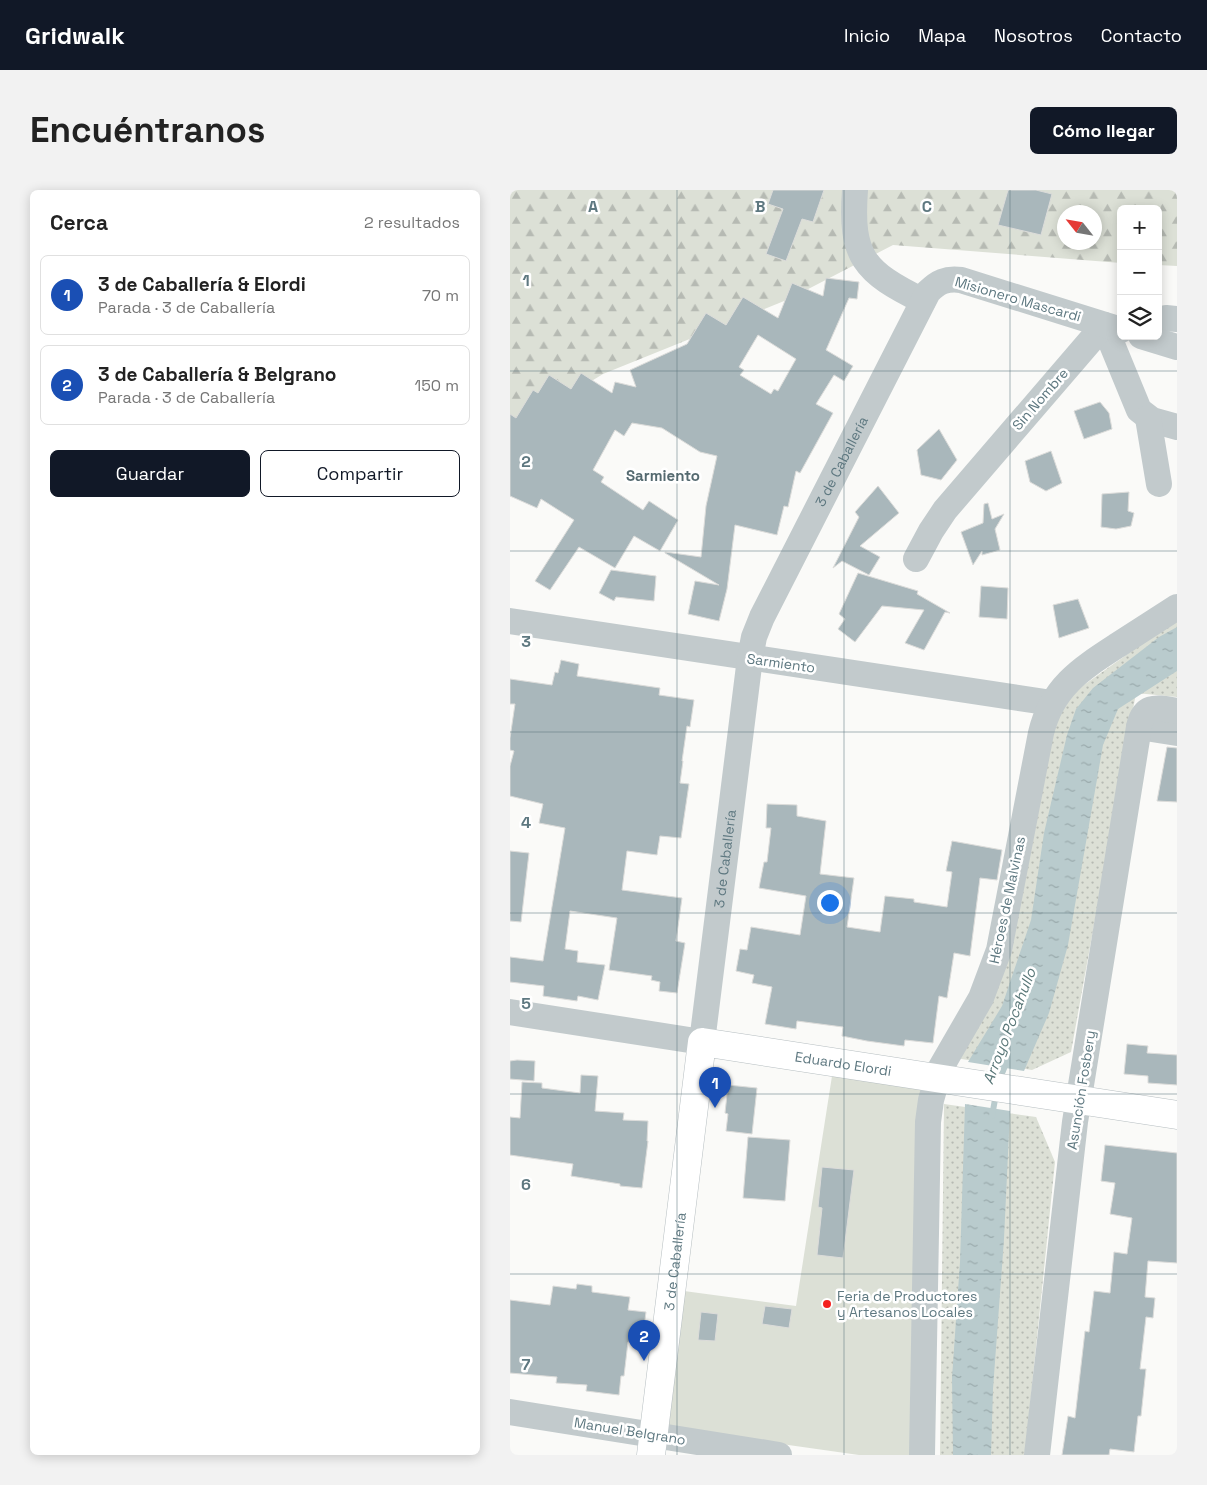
<!DOCTYPE html>
<html lang="es">
<head>
<meta charset="utf-8">
<style>
  body { margin:0; font-family:"Space Grotesk",sans-serif; background:#f2f2f2; color:#222 }
  .controls { position:absolute; right:15px; top:15px; display:grid; overflow:hidden; border-radius:8px; box-shadow:0 2px 12px #0003 }
  .controls button { width:45px; height:45px; display:grid; place-items:center; padding:0; border:0; border-bottom:1px solid #e0e0e0; background:#fff; color:#222; font:25px sans-serif }
  .compass { position:absolute; left:547px; top:15px; width:45px; height:45px; border-radius:50%; background:#fff; box-shadow:0 2px 12px #0003; rotate:301deg }
  .you { position:absolute; left:319px; top:712px; width:18px; height:18px; margin:-12px; border:4px solid #fff; border-radius:50%; background:#1a73e8; box-shadow:0 0 0 8px #1a73e833 }
  .badge { display:grid; place-items:center; width:32px; height:32px; border-radius:50%; background:#111827; color:#fff; font-size:16px; font-weight:700 }
  .pin { position:absolute; translate:-50% -41px; filter:drop-shadow(0 1px 2px #0008) }
  .pin::after { content:''; position:absolute; top:26px; width:18px; height:15px; background:inherit; clip-path:polygon(0 0,100% 0,50% 100%) }
  .list { margin:0; padding:0; list-style:none }
  h2 { display:flex; justify-content:space-between; align-items:center; height:65px; margin:0; padding:0 20px; font-size:21px }
  h2 small { font-size:16px; font-weight:400; color:#767676 }
  .list li { display:grid; grid-template-columns:32px 1fr auto; gap:15px; align-items:center; box-sizing:border-box; height:80px; margin:0 10px 10px; padding:0 10px; border:1px solid #e0e0e0; border-radius:8px }
  .list b { display:block; font-size:19px; white-space:nowrap }
  .list p { margin:0; font-size:16px; white-space:nowrap; color:#767676 }
  .list em { font-size:16px; font-style:normal; color:#767676 }
  .actions { display:flex; gap:10px; padding:15px 20px }
  .actions a { flex:1; padding:11px 0; border:1px solid #111827; border-radius:8px; text-align:center; font-size:18px; color:#111827 }
  .actions .main { background:#111827; color:#fff }
  .icon { flex:none; width:28px; height:28px; fill:none; stroke:currentColor; stroke-width:2; stroke-linecap:round; stroke-linejoin:round }
  .map { position:relative; flex:none; width:667px; height:1265px; overflow:hidden; border-radius:8px }
  header { display:flex; align-items:center; gap:30px; box-sizing:border-box; height:70px; padding:0 25px; background:#111827; color:#fff }
  header strong { font-size:24px }
  nav { display:flex; gap:28px; margin-inline-start:auto; font-size:18px }
  .intro { display:flex; align-items:center; justify-content:space-between; box-sizing:border-box; height:120px; padding:0 30px }
  h1 { margin:0; font-size:35px }
  .button { padding:12px 22px; border-radius:8px; background:#111827; color:#fff; font-size:18px; font-weight:700 }
  main { display:flex; gap:30px; padding:0 30px }
  aside { flex:1; background:#fff; border-radius:8px; box-shadow:0 2px 12px #0003 }
  .map>svg:first-child { display:block }
  .grass { fill:url(#grass-dots) }
  .forest { fill:url(#forest-firs); fill-rule:evenodd }
  .park { fill:#dce0d6 }
  .water { fill:url(#water-ripples) }
  .lines { fill:none; stroke-linecap:round; stroke-linejoin:round }
  .stream { stroke:#b9cbcd; stroke-width:6 }
  .building { fill:#a9b7bb; stroke:#dcdcda; fill-rule:evenodd }
  .major-casing { stroke:#b6bec1; stroke-width:29 }
  .minor { stroke:#c2cacc; stroke-width:26 }
  .major { stroke:#fff; stroke-width:28 }
  .grid { fill:none; stroke:#5e7880; stroke-width:1; stroke-opacity:0.55 }
  .poi-dot { fill:#f4211e; stroke:#fff; stroke-width:2 }
  .labels { text-anchor:middle; dominant-baseline:central; stroke-width:5; stroke-linejoin:round; paint-order:stroke }
  .street-label { font-size:14px; fill:#5e7880; stroke:#fff }
  .poi-label { font-size:14px; fill:#5e7880; stroke:#fff; text-anchor:start }
  .neighbourhood-label { font-size:15px; font-weight:bold; fill:#556a70; stroke:#fff }
  .water-label { font-size:15px; font-style:italic; fill:#587677; stroke:#fff }
  .grid-label { font-size:16px; text-anchor:middle; font-weight:bold; fill:#5e7880; stroke:#fff; stroke-width:5; stroke-linejoin:round; paint-order:stroke }
</style>
</head>
<body>
<header>
<strong>Gridwalk</strong>
<nav><a>Inicio</a><a>Mapa</a><a>Nosotros</a><a>Contacto</a></nav>
</header>
<div class="intro"><h1>Encuéntranos</h1><a class="button">Cómo llegar</a></div>
<main>
<aside>
<h2>Cerca<small>2 resultados</small></h2>
<ul class="list">
<li><span class="badge" style="background:#1a4fb4">1</span><div><b>3 de Caballería &amp; Elordi</b><p>Parada · 3 de Caballería</p></div><em>70 m</em></li>
<li><span class="badge" style="background:#1a4fb4">2</span><div><b>3 de Caballería &amp; Belgrano</b><p>Parada · 3 de Caballería</p></div><em>150 m</em></li>
</ul>
<div class="actions"><a class="main">Guardar</a><a>Compartir</a></div>
</aside>
<div class="map">
<svg width="667" height="1265" viewBox="0 0 667 1265">
  <defs>
    <pattern id="grass-dots" width="8" height="8" patternUnits="userSpaceOnUse" patternTransform="scale(1.25)"><rect width="8" height="8" fill="#dce0d6"/><path d="M2 2h.1M6 6h.1" fill="none" stroke="#b6bab3" stroke-width="1.8" stroke-linecap="round"/></pattern>
    <pattern id="forest-firs" width="22" height="20" patternUnits="userSpaceOnUse" patternTransform="scale(1.25)"><rect width="22" height="20" fill="#dce0d6"/><path d="M5 1l3.5 6h-7zM16 11l3.5 6h-7z" fill="#b6bab3"/></pattern>
    <pattern id="water-ripples" width="26" height="14" patternUnits="userSpaceOnUse" patternTransform="scale(1.25)"><rect width="26" height="14" fill="#b9cbcd"/><path d="M2 4q2-2 4 0t4 0M15 11q2-2 4 0t4 0" fill="none" stroke="#9aaaac"/></pattern>
  </defs>
  <rect width="100%" height="100%" fill="#fafaf8"/>
  <g class="grass">
    <polygon points="667,429 667,507 626,503 561,862 522,880 445,868 543,536 564,502"/>
    <polygon points="434,914 526,927 545,972 515,1265 430,1265"/>
  </g>
  <path class="forest" d="M0 0H667V76L648 75V19H611V73L383 55 279 109 93 184 0 241ZM554 22H584V52H554Z"/>
  <polygon class="park" points="322,886 413,899 404,1265 349,1265 158,1238 174,1101 286,1116"/>
  <g class="water">
    <polygon points="667,437 667,481 608,519 593,555 558,755 539,823 514,881 458,872 492,816 521,730 534,643 557,545 566,519 583,498 649,447"/>
    <polygon points="455,914 500,921 494,1049 483,1199 481,1265 443,1265 442,1188 450,1072"/>
  </g>
  <g class="lines">
    <g class="stream">
      <polyline points="489,891 497,871"/>
      <polyline points="482,926 486,904"/>
    </g>
  </g>
  <g class="building">
    <polygon points="263,0 314,0 303,32 292,29 276,71 256,64 273,19 258,14"/>
    <polygon points="498,0 526,0 542,4 531,45 488,35"/>
    <path d="M316 88 349 92 347 109 339 108 316 160 343 176 334 191 324 185 306 214 323 223 290 283 286 281 278 317 274 316 267 345 225 335 217 399 209 431 178 424 185 391 209 395 155 363V362L191 367 196 316 207 266 190 262 152 238 122 233 114 246 105 240 83 280 94 287 91 292 133 320 139 311 168 330 150 361 124 346 105 378 69 357 40 400 25 391 64 330 31 309 27 318 0 306V224L6 228 23 200 28 203 39 185 61 199 71 183 102 203 105 192 126 197 120 180 177 154 196 123 216 135 233 107 268 128 282 93 313 106ZM248 145 286 169 268 201 264 199 261 204 230 185 234 180 229 177Z"/>
    <polygon points="590,212 599,223 602,239 574,249 564,221"/>
    <polygon points="429,239 447,270 431,290 411,285 407,260"/>
    <polygon points="541,261 552,293 536,301 520,292 515,271"/>
    <polygon points="368,296 389,323 350,356 370,367 359,385 332,371 323,378 349,327 345,322"/>
    <polygon points="619,302 618,321 624,323 621,336 606,339 591,337 592,304"/>
    <polygon points="478,313 482,329 494,324 485,339 490,360 472,365 472,361 463,375 451,342 473,333 474,314"/>
    <polygon points="101,380 146,386 144,411 106,407 104,411 89,403"/>
    <polygon points="348,383 408,401 407,404 440,423 435,422 414,460 395,453 414,420 372,416 345,452 328,439 335,429 329,424"/>
    <polygon points="471,396 498,398 497,429 469,427"/>
    <polygon points="568,409 579,438 549,448 543,415"/>
    <polygon points="51,470 69,474 67,486 150,498 149,505 184,510 180,537 177,536 172,571 173,571 170,593 179,594 171,648 150,646 147,665 117,661 112,700 172,708 166,751 175,753 167,803 149,801 150,792 141,790 142,786 99,780 107,728 60,721 55,759 68,761 67,772 95,775 88,810 68,806 67,811 33,806 34,796 0,792 0,767 33,771 55,638 29,633 33,614 0,606 0,576 4,561 0,560 0,548 5,514 0,514 0,489 42,495 45,482 48,483"/>
    <polygon points="657,557 667,558 667,612 647,611"/>
    <polygon points="257,614 287,615 287,626 316,631 310,684 344,688 337,737 370,742 375,706 404,709 404,712 437,717 442,682 436,681 442,651 492,660 487,690 470,688 460,766 444,763 437,808 429,806 423,853 395,850 394,856 357,851 332,846 333,837 287,831 286,839 255,834 262,797 242,793 244,785 226,781 230,759 237,760 241,737 290,745 296,706 249,698 254,672 257,672 261,638 256,638"/>
    <polygon points="0,661 19,663 11,732 0,731"/>
    <polygon points="617,854 638,856 637,863 667,865 667,895 638,893 638,886 614,884"/>
    <polygon points="7,870 25,871 24,891 0,889 0,871"/>
    <polygon points="71,885 88,886 85,921 114,923 113,930 138,931 137,951 138,951 132,998 110,996 110,994 61,986 63,974 0,965 0,927 10,928 12,892 32,893 32,898 70,903"/>
    <polygon points="218,895 247,898 242,944 216,941 218,924 215,923"/>
    <polygon points="238,947 280,950 275,1011 233,1008"/>
    <polygon points="595,955 667,963 667,1073 638,1071 635,1107 645,1108 643,1128 636,1127 630,1179 636,1179 631,1226 628,1226 624,1262 600,1259 599,1265 552,1265 558,1226 565,1228 575,1141 579,1142 584,1101 600,1103 604,1062 617,1064 622,1028 600,1024 605,993 591,991"/>
    <polygon points="312,977 344,980 333,1068 307,1065 312,1018 308,1017"/>
    <polygon points="67,1094 82,1096 82,1102 120,1107 118,1120 136,1122 132,1153 118,1152 114,1186 111,1186 109,1205 76,1201 77,1195 46,1193 47,1187 0,1183 0,1110 40,1115 43,1096 66,1099"/>
    <polygon points="255,1116 282,1119 279,1138 252,1134"/>
    <polygon points="191,1122 208,1124 205,1151 188,1150"/>
  </g>
  <g class="lines">
    <g class="major-casing">
      <g id="major">
        <path id="s2" d="M141 1265 192 852 667 925"/>
      </g>
    </g>
    <g class="minor">
      <path d="M345 0C340 67 354 82 413 111"/>
      <polyline points="648,131 656,128 667,129"/>
      <polyline points="594,135 629,220 642,230 667,237"/>
      <polyline points="631,146 667,157"/>
      <polyline points="638,228 649,294"/>
      <polyline points="406,369 421,341 435,320 594,135"/>
      <polyline points="0,431 542,513"/>
      <polyline points="629,537 667,543"/>
      <path id="s1" d="M0 822 192 852 240 468 244 447 252 427 418 102C428 92 436 88 451 90L611 140"/>
      <polyline points="0,1222 269,1265"/>
      <path d="M412 1265 418 932 421 910 430 879 471 808 489 760 531 543C542 497 571 479 608 455 628 442 647 430 667 417"/>
      <path d="M527 1265 565 932 629 537C634 513 648 518 667 521"/>
    </g>
    <use href="#major" class="major"/>
  </g>
  <path class="grid" d="M167 0V1265M334 0V1265M500 0V1265M0 181H667M0 361H667M0 542H667M0 723H667M0 904H667M0 1084H667"/>
  <circle class="poi-dot" cx="317" cy="1114" r="5"/>
  <g class="labels">
    <g class="street-label">
      <text transform="translate(508 109) rotate(16)">Misionero Mascardi</text>
      <text transform="translate(530 209) rotate(-49)">Sin Nombre</text>
      <text stroke="none"><textPath href="#s1" startOffset="799">3 de Caballería</textPath></text>
      <text transform="translate(271 473) rotate(8)">Sarmiento</text>
      <text stroke="none"><textPath href="#s1" startOffset="379">3 de Caballería</textPath></text>
      <text transform="translate(497 710) rotate(-78)">Héroes de Malvinas</text>
      <text stroke="none"><textPath href="#s2" startOffset="559">Eduardo Elordi</textPath></text>
      <text transform="translate(571 900) rotate(-81)">Asunción Fosbery</text>
      <text stroke="none"><textPath href="#s2" startOffset="195">3 de Caballería</textPath></text>
      <text transform="translate(120 1241) rotate(9)">Manuel Belgrano</text>
    </g>
    <g class="poi-label">
      <text x="327" y="1106">Feria de Productores<tspan x="327" dy="16">y Artesanos Locales</tspan></text>
    </g>
    <g class="neighbourhood-label">
      <text x="153" y="285">Sarmiento</text>
    </g>
    <g class="water-label">
      <text transform="translate(499 836) rotate(-69)">Arroyo Pocahullo</text>
    </g>
  </g>
  <g class="grid-label">
    <text x="83" y="22">A</text>
    <text x="250" y="22">B</text>
    <text x="417" y="22">C</text>
    <text x="16" y="96">1</text>
    <text x="16" y="277">2</text>
    <text x="16" y="457">3</text>
    <text x="16" y="638">4</text>
    <text x="16" y="819">5</text>
    <text x="16" y="1000">6</text>
    <text x="16" y="1180">7</text>
  </g>
</svg>
<div class="controls">
<button>+</button>
<button>−</button>
<button><svg class="icon" aria-label="layers" viewBox="0 0 24 24"><path d="M12 4l9 5-9 5-9-5zM3 14l9 5 9-5"/></svg></button>
</div>
<svg class="compass" viewBox="-18 -18 36 36"><path d="M0-13l5 13h-10z" fill="#e53935"/><path d="M0 13l5-13h-10z" fill="#767676"/></svg>
<div class="you"></div>
<div class="pin badge" style="left:205px;top:918px;background:#1a4fb4">1</div>
<div class="pin badge" style="left:134px;top:1171px;background:#1a4fb4">2</div>
</div>
</main>
</body>
</html>
